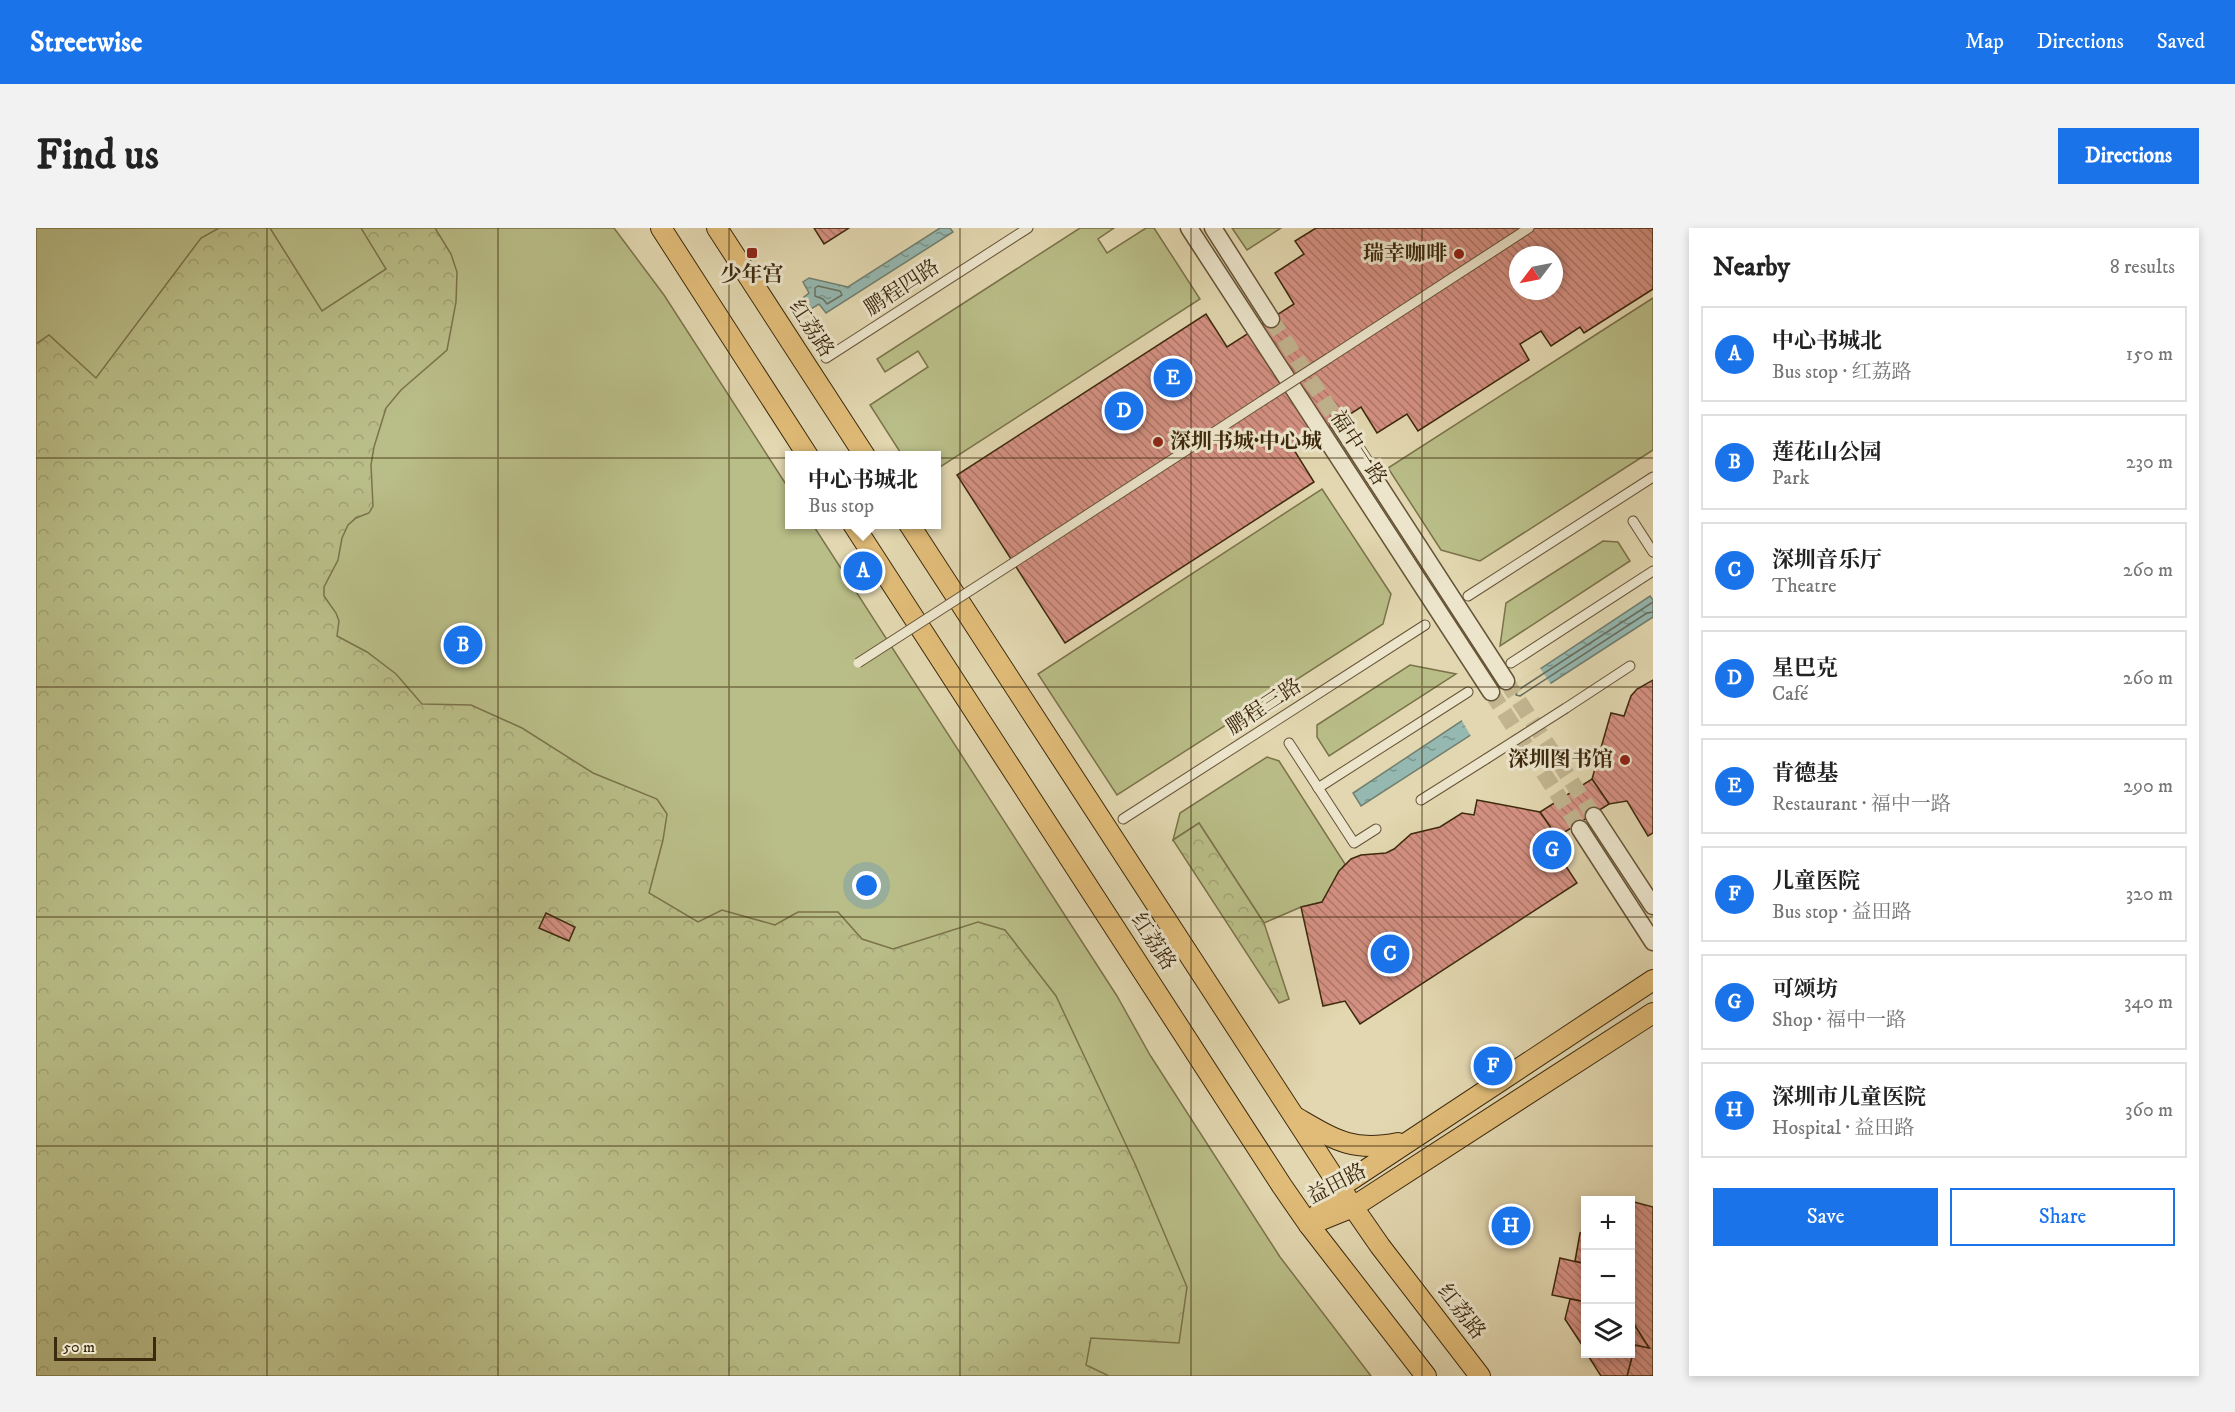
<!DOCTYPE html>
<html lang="en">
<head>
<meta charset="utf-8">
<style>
  body { margin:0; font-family:"IM FELL DW Pica","Noto Serif SC",serif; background:#f2f2f2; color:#222 }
  .controls { position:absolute; right:18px; bottom:18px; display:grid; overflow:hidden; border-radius:0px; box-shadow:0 3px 9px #0003 }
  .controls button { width:54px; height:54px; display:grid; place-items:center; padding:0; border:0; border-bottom:2px solid #e0e0e0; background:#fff; color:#222; font:30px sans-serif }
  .compass { position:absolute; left:1473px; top:18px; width:54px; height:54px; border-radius:50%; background:#fff; box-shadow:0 3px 9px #0003; rotate:238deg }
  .scale { position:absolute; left:18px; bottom:15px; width:102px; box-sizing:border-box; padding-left:6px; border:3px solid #3d290d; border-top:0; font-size:16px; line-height:21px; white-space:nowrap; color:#3d290d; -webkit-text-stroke:4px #ece5cc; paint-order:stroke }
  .you { position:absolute; left:831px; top:658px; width:21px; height:21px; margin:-15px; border:4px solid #fff; border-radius:50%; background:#1a73e8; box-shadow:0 0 0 9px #1a73e833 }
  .badge { display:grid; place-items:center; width:39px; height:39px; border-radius:50%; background:#1a73e8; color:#fff; font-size:20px; font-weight:700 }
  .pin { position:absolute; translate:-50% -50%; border:3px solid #fff; box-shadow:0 2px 6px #0006 }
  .popup { position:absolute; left:749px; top:223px; width:156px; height:78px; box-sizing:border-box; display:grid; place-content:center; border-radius:0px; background:#fff; filter:drop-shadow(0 2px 4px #0005); font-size:20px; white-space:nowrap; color:#767676 }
  .popup b { font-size:22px; color:#222 }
  .popup::after { content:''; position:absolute; left:50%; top:100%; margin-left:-12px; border:12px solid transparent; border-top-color:#fff }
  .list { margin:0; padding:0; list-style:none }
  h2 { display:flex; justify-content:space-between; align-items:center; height:78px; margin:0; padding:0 24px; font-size:26px }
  h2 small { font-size:20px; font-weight:400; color:#767676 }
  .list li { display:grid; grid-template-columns:39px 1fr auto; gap:18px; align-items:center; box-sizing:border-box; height:96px; margin:0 12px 12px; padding:0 12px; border:2px solid #e0e0e0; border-radius:0px }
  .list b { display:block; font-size:22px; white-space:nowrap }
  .list p { margin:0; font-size:20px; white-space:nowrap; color:#767676 }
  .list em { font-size:20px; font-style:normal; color:#767676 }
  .actions { display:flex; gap:12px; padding:18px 24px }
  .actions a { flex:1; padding:14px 0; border:2px solid #1a73e8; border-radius:0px; text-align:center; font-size:21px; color:#1a73e8 }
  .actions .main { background:#1a73e8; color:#fff }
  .icon { flex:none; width:33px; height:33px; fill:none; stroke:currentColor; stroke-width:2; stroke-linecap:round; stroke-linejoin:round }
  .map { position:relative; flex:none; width:1617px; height:1148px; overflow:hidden; border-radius:0px }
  header { display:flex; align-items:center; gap:36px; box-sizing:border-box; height:84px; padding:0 30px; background:#1a73e8; color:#fff }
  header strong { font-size:28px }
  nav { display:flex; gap:33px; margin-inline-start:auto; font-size:21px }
  .intro { display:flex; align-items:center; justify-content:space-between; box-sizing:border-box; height:144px; padding:0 36px }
  h1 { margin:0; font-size:42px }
  .button { padding:15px 27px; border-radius:0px; background:#1a73e8; color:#fff; font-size:21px; font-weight:700 }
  main { display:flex; gap:36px; padding:0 36px }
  aside { flex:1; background:#fff; border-radius:0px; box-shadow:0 3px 9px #0003 }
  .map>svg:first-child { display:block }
  .green { fill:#b9bd87; stroke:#7b734a; stroke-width:1.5 }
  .forest { fill:url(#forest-crowns); stroke:#7b734a; stroke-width:1.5 }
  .water { fill:url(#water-ripples); stroke:#727f6f; stroke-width:1.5 }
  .pier { fill:#e2d7b0 }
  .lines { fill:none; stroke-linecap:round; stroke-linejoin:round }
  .shore { stroke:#69705f; stroke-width:1.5 }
  .building { fill:url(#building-back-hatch); stroke:#3d290d; stroke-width:1.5; fill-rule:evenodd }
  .tertiary-tunnel { stroke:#c1b48f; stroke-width:16; stroke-dasharray:16 8; stroke-linecap:butt }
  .pedestrian-casing { stroke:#665436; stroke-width:11 }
  .tertiary-casing { stroke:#665436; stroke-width:19 }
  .primary-casing { stroke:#3d290d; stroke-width:22 }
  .pedestrian { stroke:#ece5cc; stroke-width:9 }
  .tertiary { stroke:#ece5cc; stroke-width:16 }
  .primary { stroke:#e1bc78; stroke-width:20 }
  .pedestrian-bridge-casing { stroke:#665436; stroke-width:11; stroke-linecap:butt }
  .pedestrian-bridge { stroke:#ece5cc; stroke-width:9 }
  .grid { fill:none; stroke:#3d290d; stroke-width:1.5; stroke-opacity:0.55 }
  .poi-dot { fill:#8f2418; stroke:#ece5cc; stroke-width:2 }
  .labels { text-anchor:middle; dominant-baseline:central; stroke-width:6; stroke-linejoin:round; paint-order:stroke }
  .poi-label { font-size:21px; font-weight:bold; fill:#3d290d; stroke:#ece5cc; text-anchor:end }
  .street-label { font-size:21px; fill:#3d290d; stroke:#ece5cc }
</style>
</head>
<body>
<header>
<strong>Streetwise</strong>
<nav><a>Map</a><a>Directions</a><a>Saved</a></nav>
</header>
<div class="intro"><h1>Find us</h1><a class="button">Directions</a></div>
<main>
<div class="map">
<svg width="1617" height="1148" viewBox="0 0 1617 1148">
  <defs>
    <pattern id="forest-crowns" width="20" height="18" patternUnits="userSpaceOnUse" patternTransform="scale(1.5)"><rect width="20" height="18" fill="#b9bd87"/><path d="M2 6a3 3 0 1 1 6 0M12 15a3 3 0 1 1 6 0" fill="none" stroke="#a0a273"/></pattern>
    <pattern id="water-ripples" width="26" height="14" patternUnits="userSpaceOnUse" patternTransform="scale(1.5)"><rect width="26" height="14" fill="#95b8b1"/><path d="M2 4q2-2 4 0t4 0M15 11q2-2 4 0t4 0" fill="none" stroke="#7b968e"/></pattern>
    <pattern id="building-back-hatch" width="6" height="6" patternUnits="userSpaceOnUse" patternTransform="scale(1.5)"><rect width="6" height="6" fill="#d59183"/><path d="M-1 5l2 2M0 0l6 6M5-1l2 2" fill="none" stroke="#ae766a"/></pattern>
  </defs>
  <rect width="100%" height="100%" fill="#e2d7b0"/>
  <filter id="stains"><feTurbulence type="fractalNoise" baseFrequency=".00333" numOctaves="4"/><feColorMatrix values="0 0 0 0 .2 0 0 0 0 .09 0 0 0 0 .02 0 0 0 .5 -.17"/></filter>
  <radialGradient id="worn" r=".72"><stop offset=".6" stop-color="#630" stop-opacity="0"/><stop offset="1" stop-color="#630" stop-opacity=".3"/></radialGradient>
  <g class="green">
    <polygon points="0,0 578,0 628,67 753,261 754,296 777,297 1081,768 1114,827 1244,1029 1335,1148 0,1148"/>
    <polygon points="1044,0 1078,0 1062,11 1071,25 1110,0 1118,0 1164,71 901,241 900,228 866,227 834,177 892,139 882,123 849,144 841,131"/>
    <polygon points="1196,0 1245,0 1211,22"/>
    <polygon points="1617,70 1617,222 1444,333 1405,322 1352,240"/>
    <polygon points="1286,261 1355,366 1347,396 1081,567 1002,446"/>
    <polygon points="1567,313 1582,314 1594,333 1464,418 1470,375"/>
    <polygon points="1374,437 1420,446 1293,528 1281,509 1281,497"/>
    <polygon points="1231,529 1243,533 1309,636 1286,674 1265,679 1228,695 1163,595 1137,612 1144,585"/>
  </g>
  <g class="forest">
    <polygon points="183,0 234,0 286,83 350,41 325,0 399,0 415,26 421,44 420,74 411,122 365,162 350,180 338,219 335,237 337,278 333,285 320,290 312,297 306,310 302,332 288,359 288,368 300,385 303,393 301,408 331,424 360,446 386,476 435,477 486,500 557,545 621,571 631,586 627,612 613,665 662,694 686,682 739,697 762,684 802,684 826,711 857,721 942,694 969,702 1020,768 1099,936 1151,1059 1143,1115 1055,1110 1050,1137 1073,1148 0,1148 0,116 13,107 60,150 165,10"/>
    <polygon points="1163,595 1228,695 1253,771 1243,775 1137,612"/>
  </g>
  <g class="water">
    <polygon points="904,0 914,0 917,4 790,85 783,76 775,81 768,69 773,65 767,54 773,50 812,59"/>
    <polygon points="1614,368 1617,372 1617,389 1325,578 1317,565"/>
  </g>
  <polygon class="pier" points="1504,440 1516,458 1436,510 1425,491"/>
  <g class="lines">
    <g class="shore">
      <polygon points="782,58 804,63 806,67 791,76 787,71 779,68 779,60"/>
      <polyline points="1617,374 1490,457 1481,463 1480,467 1484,468 1611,385 1617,384"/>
    </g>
  </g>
  <g class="building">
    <polygon points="778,0 813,0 788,16"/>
    <path d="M1280 0H1617V61L1548 105 1544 99 1515 118 1505 103 1484 116 1493 132 1382 203 1371 186 1341 205 1325 179 1258 222 1278 254 1029 415 921 247 1170 86 1191 119 1258 76 1239 45 1268 26 1259 13ZM1482 27H1518V63H1482Z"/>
    <polygon points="1617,452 1617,605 1612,608 1591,573 1573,576 1556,551 1575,485 1588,488 1595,468 1601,461"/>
    <polygon points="1556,551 1573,576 1521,609 1504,584"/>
    <polygon points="1441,572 1504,584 1521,609 1516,617 1541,655 1324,796 1309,773 1287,778 1265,679 1286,674 1303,643 1315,631 1325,627 1350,625 1358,621 1375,606 1404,599 1426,585 1438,587"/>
    <polygon points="510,685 539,699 533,713 503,700"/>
    <polygon points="1598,974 1617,979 1617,1148 1591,1148 1599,1117 1613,1120 1594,1090 1594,992"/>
    <polygon points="1550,1002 1550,1036 1539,1033 1544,1005"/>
    <polygon points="1524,1030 1550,1036 1550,1074 1516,1067"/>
    <polygon points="1534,1071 1550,1074 1550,1123 1529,1091"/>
    <polygon points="1594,1090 1613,1120 1599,1117 1591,1148 1565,1148 1551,1126 1594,1126"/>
  </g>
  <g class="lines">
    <g class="tertiary-tunnel">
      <polyline points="1235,91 1302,194"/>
      <polyline points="1470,453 1558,588"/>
      <polyline points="1455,464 1544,601"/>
    </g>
    <g class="pedestrian-casing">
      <g id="pedestrian">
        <polyline points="790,130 992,0"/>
        <polyline points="1293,130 1493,0"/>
        <polyline points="1597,293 1617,324"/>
        <polyline points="977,335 1226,173"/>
        <polyline points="1432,368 1617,249"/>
        <polyline points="1475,435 1617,343"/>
        <polyline points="1530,480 1594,438"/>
        <polyline points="1253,515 1318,615 1340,601"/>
        <polyline points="1282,560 1432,464"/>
        <polyline points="1385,572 1450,531"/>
        <polyline points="1087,591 1389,397"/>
      </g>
    </g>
    <g class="tertiary-casing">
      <g id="tertiary">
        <polyline points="1153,0 1455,464"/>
        <polyline points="1177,0 1235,91"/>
        <polyline points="1302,194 1470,453"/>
        <polyline points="1558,588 1617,678"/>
        <polyline points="1544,601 1617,714"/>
      </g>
    </g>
    <g class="primary-casing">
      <g id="primary">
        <polyline points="625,0 772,228"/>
        <polyline points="681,0 829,228"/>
        <polyline points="817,296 1246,958 1273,997 1390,1148"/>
        <polyline points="873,296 1317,979 1344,1018 1444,1148"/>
        <path d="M1261 890C1299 912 1316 924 1362 915"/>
        <polyline points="1275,996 1317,979 1617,785"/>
        <polyline points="1273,997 1304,959 1617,752"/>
      </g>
    </g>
    <use href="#pedestrian" class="pedestrian"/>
    <use href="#tertiary" class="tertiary"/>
    <use href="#primary" class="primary"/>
    <g class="pedestrian-bridge-casing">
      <g id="pedestrian-bridge">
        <polyline points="1226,173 1293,130"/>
        <polyline points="822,435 977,335"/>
        <polyline points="1450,531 1530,480"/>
      </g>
    </g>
    <use href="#pedestrian-bridge" class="pedestrian-bridge"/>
  </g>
  <path class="grid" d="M231 0V1148M462 0V1148M693 0V1148M924 0V1148M1155 0V1148M1386 0V1148M0 230H1617M0 459H1617M0 689H1617M0 918H1617"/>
  <g class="poi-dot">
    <rect x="710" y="19" width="12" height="12" rx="3"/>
    <circle cx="1423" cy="26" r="6"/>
    <circle cx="1122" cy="214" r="6"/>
    <circle cx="1589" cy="532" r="6"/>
  </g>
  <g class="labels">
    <g class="poi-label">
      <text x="1411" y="26">瑞幸咖啡</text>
      <text x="716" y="47" text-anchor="middle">少年宫</text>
      <text x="1134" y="214" text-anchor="start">深圳书城·中心城</text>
      <text x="1577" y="532">深圳图书馆</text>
    </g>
    <g class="street-label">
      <text transform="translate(866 60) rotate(-33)">鹏程四路</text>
      <text transform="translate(775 101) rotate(57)">红荔路</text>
      <text transform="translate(1322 220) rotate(57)">福中一路</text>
      <text transform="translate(1228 479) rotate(-33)">鹏程三路</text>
      <text transform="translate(1117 714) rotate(57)">红荔路</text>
      <text transform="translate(1301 956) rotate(-27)">益田路</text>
      <text transform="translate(1425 1084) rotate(52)">红荔路</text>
    </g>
  </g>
  <rect width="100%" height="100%" filter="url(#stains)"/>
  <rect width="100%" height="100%" fill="url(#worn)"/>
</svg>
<div class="controls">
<button>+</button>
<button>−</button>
<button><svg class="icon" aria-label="layers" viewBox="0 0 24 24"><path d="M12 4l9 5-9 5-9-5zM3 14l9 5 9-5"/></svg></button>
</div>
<svg class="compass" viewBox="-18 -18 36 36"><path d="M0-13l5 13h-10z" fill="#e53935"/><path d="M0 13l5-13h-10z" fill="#767676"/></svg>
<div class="scale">50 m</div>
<div class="you"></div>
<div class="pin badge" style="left:827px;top:343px">A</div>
<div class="popup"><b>中心书城北</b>Bus stop</div>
<div class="pin badge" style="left:427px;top:417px">B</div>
<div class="pin badge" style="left:1354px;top:726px">C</div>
<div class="pin badge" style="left:1088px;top:183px">D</div>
<div class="pin badge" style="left:1137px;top:150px">E</div>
<div class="pin badge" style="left:1457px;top:838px">F</div>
<div class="pin badge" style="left:1516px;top:622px">G</div>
<div class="pin badge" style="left:1475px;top:998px">H</div>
</div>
<aside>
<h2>Nearby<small>8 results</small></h2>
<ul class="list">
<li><span class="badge">A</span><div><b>中心书城北</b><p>Bus stop · 红荔路</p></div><em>150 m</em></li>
<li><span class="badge">B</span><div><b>莲花山公园</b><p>Park</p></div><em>230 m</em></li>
<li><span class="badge">C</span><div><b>深圳音乐厅</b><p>Theatre</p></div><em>260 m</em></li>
<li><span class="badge">D</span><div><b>星巴克</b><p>Café</p></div><em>260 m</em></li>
<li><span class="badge">E</span><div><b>肯德基</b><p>Restaurant · 福中一路</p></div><em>290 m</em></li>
<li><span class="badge">F</span><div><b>儿童医院</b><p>Bus stop · 益田路</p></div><em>320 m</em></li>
<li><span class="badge">G</span><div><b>可颂坊</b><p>Shop · 福中一路</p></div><em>340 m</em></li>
<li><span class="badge">H</span><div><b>深圳市儿童医院</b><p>Hospital · 益田路</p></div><em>360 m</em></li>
</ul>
<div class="actions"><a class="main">Save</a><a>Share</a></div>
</aside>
</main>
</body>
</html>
